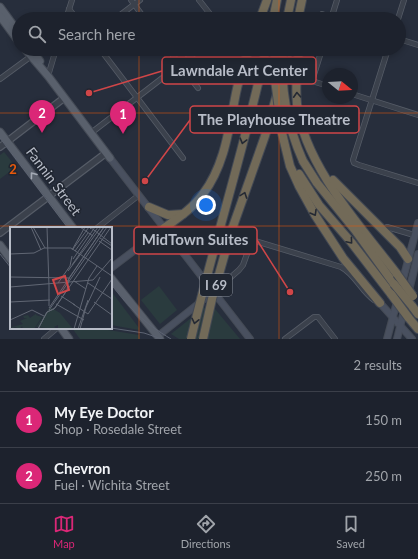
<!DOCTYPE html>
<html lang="en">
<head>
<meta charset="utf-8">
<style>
  body { margin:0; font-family:Lato,sans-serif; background:#252a35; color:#f1f3f6 }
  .compass { position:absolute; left:322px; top:68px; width:36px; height:36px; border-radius:50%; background:#1d222d; box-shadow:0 2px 6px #0003; rotate:108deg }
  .you { position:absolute; left:206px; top:205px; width:14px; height:14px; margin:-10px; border:3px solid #fff; border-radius:50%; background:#1a73e8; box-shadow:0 0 0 6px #1a73e833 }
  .badge { display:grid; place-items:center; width:26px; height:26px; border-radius:50%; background:#db2777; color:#fff; font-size:13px; font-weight:700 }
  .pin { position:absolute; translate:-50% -33px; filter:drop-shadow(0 1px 2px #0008) }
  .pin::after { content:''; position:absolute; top:21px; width:14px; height:12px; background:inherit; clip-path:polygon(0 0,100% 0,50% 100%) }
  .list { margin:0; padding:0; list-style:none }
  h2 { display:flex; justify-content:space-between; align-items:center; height:52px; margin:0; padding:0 16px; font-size:17px }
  h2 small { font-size:13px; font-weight:400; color:#a0a4aa }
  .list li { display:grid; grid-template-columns:26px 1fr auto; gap:12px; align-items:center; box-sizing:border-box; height:56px; padding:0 16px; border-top:1px solid #3b3f49 }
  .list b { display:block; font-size:15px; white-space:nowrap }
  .list p { margin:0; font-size:13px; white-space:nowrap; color:#a0a4aa }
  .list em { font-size:13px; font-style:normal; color:#a0a4aa }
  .icon { flex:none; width:22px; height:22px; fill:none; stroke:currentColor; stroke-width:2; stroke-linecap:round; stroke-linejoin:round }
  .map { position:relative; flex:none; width:418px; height:339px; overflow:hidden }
  .search { position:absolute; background:#1d222d; box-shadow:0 2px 6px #0003; left:12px; right:12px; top:12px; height:44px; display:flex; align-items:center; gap:10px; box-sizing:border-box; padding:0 14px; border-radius:22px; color:#a0a4aa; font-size:15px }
  .sheet { height:164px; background:#1d222d }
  nav { display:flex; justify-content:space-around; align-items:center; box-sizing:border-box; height:56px; border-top:1px solid #3b3f49; background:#1d222d; font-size:11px; color:#a0a4aa }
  nav a { display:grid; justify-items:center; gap:2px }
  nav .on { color:#db2777 }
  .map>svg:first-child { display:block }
  .green { fill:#2a3b3e }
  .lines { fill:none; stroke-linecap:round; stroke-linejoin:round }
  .minor-casing { stroke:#565c67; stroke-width:6 }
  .tertiary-casing { stroke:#565c67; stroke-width:8 }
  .secondary-casing { stroke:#444a55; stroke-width:8 }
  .primary-casing { stroke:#444a55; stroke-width:9 }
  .motorway-casing { stroke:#434954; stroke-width:10 }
  .minor { stroke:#3b414c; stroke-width:4.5 }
  .tertiary { stroke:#3b414c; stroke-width:5.5 }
  .secondary { stroke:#49505f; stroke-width:6 }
  .primary { stroke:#59606c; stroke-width:7 }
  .motorway { stroke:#726a58; stroke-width:8 }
  .tram { stroke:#5d6473; stroke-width:1 }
  .motorway-bridge-casing { stroke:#434954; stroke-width:10; stroke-linecap:butt }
  .motorway-bridge { stroke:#726a58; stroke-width:8 }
  .oneway { stroke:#242933 }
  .oneway2 { stroke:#a4aab5 }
  .grid { fill:none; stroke:#e8590c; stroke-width:1; stroke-opacity:0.55 }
  .labels { text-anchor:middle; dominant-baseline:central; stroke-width:3; stroke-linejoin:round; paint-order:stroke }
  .shield { fill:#202631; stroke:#8a8f9a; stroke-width:1 }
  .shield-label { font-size:13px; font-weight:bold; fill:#b7bcc7 }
  .street-label { font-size:14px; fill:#b7bcc7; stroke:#202631 }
  .inset-road { fill:none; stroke:#616774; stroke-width:1 }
  .view { fill:#d04648; fill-opacity:0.15; stroke:#d04648; stroke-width:2 }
  .inset-edge { fill:none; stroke:#b7bcc7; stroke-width:2 }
  .grid-label { font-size:13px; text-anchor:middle; font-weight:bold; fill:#e8590c; stroke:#202631; stroke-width:3; stroke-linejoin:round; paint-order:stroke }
  .leader { fill:none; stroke:#d04648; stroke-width:1.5 }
  .callout-dot { fill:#d04648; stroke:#202631; stroke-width:1.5 }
  .callout { fill:#202631; stroke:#d04648; stroke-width:1.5 }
  .callout-label { font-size:15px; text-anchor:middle; font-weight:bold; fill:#b7bcc7 }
</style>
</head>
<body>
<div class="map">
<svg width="418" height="339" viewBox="0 0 418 339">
  <rect width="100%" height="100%" fill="#272e3c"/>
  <g class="green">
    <polygon points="4,152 16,167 0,179 0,155"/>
    <polygon points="159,286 177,310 160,324 141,300"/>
    <polygon points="111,291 139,328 139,330 111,325"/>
    <polygon points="210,303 240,339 179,339 171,334"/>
    <polygon points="72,328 96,328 139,335 140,339 80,339"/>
  </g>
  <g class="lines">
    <g class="minor-casing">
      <g id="minor">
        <polyline points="131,0 145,19"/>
        <polyline points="199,0 214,19"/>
        <polyline points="69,9 77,19"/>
        <polyline points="322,14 336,19"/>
        <polyline points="66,19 72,0"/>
        <polyline points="115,19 140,0"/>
        <polyline points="331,19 337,0"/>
        <polyline points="398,19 404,0"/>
        <polyline points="399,39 418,45"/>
        <polyline points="100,49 183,158"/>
        <polyline points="168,49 198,88"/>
        <polyline points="322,49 312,81 328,86"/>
        <polyline points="388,49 353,160 354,163 359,165 418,183"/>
        <polyline points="48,76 56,49"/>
        <polyline points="0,79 30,57"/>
        <polyline points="352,94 418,115"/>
        <polyline points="91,133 200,49"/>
        <polyline points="387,227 414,235"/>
        <polyline points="97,228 139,195"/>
        <path d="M216 290 239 270 243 265 252 240 341 267C355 274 361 291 374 300"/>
        <polyline points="44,339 57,328"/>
        <polyline points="285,339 314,317 318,317 335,339"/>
      </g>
    </g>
    <g class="tertiary-casing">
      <g id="tertiary">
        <polyline points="0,147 64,98"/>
        <polyline points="0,233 106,153"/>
      </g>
    </g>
    <g class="secondary-casing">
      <g id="secondary">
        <polyline points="110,158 250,339"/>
        <polyline points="111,268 164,228"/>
        <polyline points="380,303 412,339"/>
        <polyline points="158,336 213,292"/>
        <polyline points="387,339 418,223"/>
        <polyline points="397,339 418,254"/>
      </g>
    </g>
    <g class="primary-casing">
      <g id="primary">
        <polyline points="0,7 19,33"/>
        <polyline points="0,16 19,42"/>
        <polyline points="25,49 48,76 110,158"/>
        <polyline points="31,49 40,61"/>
        <polyline points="0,132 73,228"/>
        <polyline points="0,245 11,260"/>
        <polyline points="111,278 160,339"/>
        <polyline points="61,328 69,339"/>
      </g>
    </g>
    <g class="motorway-casing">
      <g id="motorway">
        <polyline points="260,19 267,0"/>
        <polyline points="273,19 277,0"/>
        <polyline points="287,19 291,0"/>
        <polyline points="298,19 302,0"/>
        <path d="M299 49C297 67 295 85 297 104 304 165 361 227 397 274"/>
        <polyline points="284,69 289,49"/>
        <polyline points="282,133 290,166 299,186 315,215 343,258 380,303"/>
        <polyline points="303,161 317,183 355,230 394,284"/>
        <polyline points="299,174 319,205 351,242 391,294"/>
        <polyline points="333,180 400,247 408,259"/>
        <polyline points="149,207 168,215 183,214"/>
        <path d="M164 228C178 218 193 208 203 194 225 165 229 128 236 93 239 78 244 63 249 49"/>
        <polyline points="231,232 265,136 277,94"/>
        <polyline points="412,306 418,314"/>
        <polyline points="408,317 418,329"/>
      </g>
    </g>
    <use href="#minor" class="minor"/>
    <use href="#tertiary" class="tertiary"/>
    <use href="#secondary" class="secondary"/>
    <use href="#primary" class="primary"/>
    <use href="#motorway" class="motorway"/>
    <g class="tram">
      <polyline points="0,138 68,228"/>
      <polyline points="0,254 11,268"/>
      <path d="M111 284C131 310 143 322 171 339"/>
      <polyline points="111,328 144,333 162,339"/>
    </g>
    <g class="motorway-bridge-casing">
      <g id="motorway-bridge">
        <polyline points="275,49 274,72 282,133"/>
        <path d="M283 49C280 88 287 125 303 161"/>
        <polyline points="397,274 413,296"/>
        <polyline points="394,284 412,306"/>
        <polyline points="391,294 408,317"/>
        <path d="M191 339C214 242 245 147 266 49"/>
        <polyline points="203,339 212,299 231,232"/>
      </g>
    </g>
    <use href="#motorway-bridge" class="motorway-bridge"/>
  </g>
  <defs><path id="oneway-chevron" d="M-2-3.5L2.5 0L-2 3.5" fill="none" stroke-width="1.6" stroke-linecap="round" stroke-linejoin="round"/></defs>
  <g class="oneway">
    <use href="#oneway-chevron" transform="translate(297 95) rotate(-93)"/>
    <use href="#oneway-chevron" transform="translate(243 141) rotate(105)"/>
    <use href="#oneway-chevron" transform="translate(244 195) rotate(-70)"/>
    <use href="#oneway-chevron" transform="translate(314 213) rotate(60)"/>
    <use href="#oneway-chevron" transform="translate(350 241) rotate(50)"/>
    <use href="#oneway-chevron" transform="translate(195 321) rotate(103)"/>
  </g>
  <use class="oneway2" href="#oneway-chevron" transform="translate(33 175) rotate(-127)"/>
  <path class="grid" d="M139 0V19M279 0V19M139 49V339M279 49V339M0 113H418M0 226H418"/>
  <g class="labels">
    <rect class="shield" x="200" y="274" width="32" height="22" rx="3"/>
    <g class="shield-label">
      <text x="216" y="285">I 69</text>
    </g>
    <g class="street-label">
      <text transform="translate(54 181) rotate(53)">Fannin Street</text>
    </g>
  </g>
  <g transform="translate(10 227)">
    <rect width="102" height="102" fill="#272e3c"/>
    <path d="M40 80 50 86 63 102H48V98L44 100 47 102 26 100ZM27 86 26 88 32 90 24 102H13L12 99 10 102 5 100 1 102 2 100 13 97 10 94 17 91H14L13 89 18 88 20 91Z" fill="#2a3b3e"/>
    <path class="inset-road" d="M21 0 31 23M23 0 35 21M37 0 39 59M70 0 83 9M80 0 102 17M90 11 102 19M89 14 102 23M63 22 79 0 81 2M62 23 75 0M65 24 78 6M0 27 24 26 34 21H61L102 49M63 32 85 0M62 38 88 0M58 44 91 0M0 50 60 51M64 54 76 62M48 56 60 39 62 29M78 56 102 72M0 60 83 53 102 31M51 69 65 78M0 75 40 73M84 75 102 88M46 77 74 93M63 77 78 87 102 52M39 79V59M39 81 94 0M39 83 97 0M0 93 22 83 34 89M28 102 37 85 44 82 101 0M28 102 37 85 45 81 57 63 59 51 94 0M64 102 79 51 87 39M68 102 78 73M70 102 76 80 90 50"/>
    <path class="view" d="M55 49 59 63 48 67 43 53Z"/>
    <rect width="102" height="102" class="inset-edge"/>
  </g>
  <g class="grid-label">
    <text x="13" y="174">2</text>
  </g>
  <path class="leader" d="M89 93L162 71M145 181L190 120M290 292L257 240"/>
  <g class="callout-dot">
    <circle cx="89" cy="93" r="4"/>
    <circle cx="145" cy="181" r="4"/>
    <circle cx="290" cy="292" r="4"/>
  </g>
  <g class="callout">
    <rect x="162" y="57" width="154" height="27" rx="4"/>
    <rect x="190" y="106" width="169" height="27" rx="4"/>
    <rect x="134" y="227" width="123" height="27" rx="4"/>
  </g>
  <g class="callout-label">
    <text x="239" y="76">Lawndale Art Center</text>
    <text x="274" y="125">The Playhouse Theatre</text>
    <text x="195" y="245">MidTown Suites</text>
  </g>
</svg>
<svg class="compass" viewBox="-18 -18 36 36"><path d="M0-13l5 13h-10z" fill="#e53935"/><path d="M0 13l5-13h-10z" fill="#a0a4aa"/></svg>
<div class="you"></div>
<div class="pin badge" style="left:123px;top:134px">1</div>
<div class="pin badge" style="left:42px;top:133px">2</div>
<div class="search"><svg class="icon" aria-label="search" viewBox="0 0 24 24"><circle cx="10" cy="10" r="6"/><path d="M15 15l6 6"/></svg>Search here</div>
</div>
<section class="sheet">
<h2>Nearby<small>2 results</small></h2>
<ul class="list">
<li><span class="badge">1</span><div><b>My Eye Doctor</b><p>Shop · Rosedale Street</p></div><em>150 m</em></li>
<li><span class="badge">2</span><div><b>Chevron</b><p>Fuel · Wichita Street</p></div><em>250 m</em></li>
</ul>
</section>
<nav>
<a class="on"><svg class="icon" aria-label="map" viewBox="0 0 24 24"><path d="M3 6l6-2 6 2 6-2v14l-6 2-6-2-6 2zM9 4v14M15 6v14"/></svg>Map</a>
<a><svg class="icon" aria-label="directions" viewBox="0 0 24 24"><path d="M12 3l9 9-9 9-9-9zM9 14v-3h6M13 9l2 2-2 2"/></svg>Directions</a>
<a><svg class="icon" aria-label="saved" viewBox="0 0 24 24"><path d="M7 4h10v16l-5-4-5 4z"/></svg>Saved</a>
</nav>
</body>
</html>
